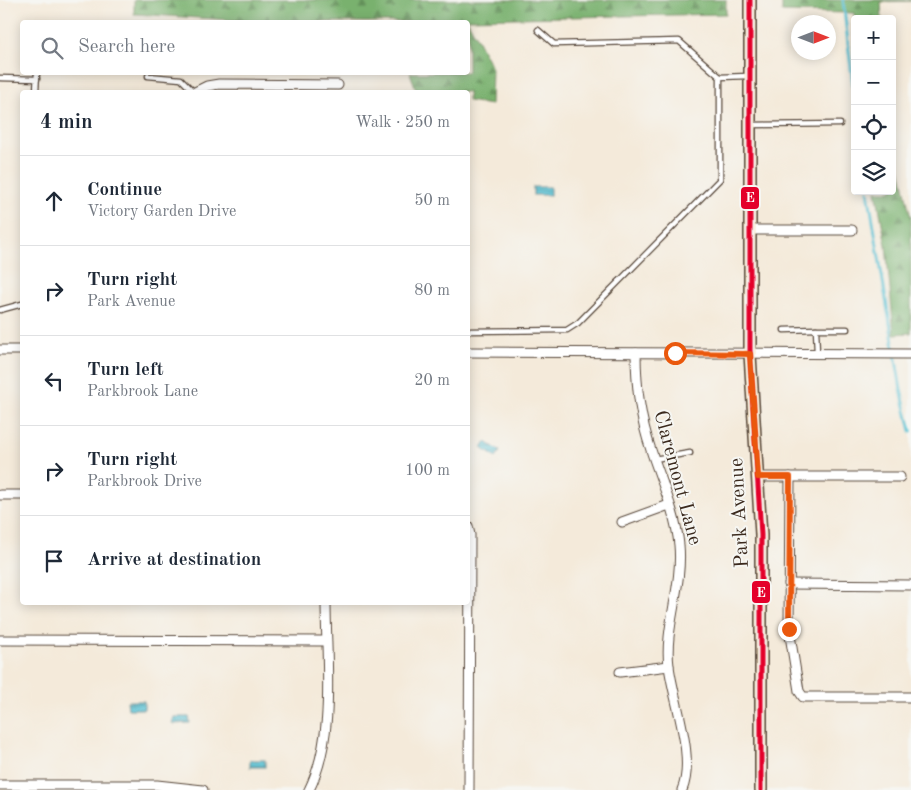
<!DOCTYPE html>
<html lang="en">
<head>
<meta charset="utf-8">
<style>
  body { margin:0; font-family:"Old Standard TT",serif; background:#f6f6f7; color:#1f2937 }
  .controls { position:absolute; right:15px; top:15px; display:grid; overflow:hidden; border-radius:5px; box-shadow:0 2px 12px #0003 }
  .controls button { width:45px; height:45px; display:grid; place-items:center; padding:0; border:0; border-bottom:1px solid #e0e1e3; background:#fff; color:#1f2937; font:25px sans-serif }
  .compass { position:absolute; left:791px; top:15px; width:45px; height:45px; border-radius:50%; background:#fff; box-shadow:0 2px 12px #0003; rotate:90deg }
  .stop { position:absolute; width:15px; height:15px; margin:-11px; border:4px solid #ea580c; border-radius:50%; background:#fff }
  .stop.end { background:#ea580c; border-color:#fff; box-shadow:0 1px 5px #0008 }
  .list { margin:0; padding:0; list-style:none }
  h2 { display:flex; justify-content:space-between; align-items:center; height:65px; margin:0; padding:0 20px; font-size:21px }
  h2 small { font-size:16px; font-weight:400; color:#747a83 }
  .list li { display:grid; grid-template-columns:32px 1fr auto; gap:15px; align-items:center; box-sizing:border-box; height:90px; padding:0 20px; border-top:1px solid #e0e1e3 }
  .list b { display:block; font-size:19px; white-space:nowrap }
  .list p { margin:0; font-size:16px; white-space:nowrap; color:#747a83 }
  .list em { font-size:16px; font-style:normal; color:#747a83 }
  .icon { flex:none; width:28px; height:28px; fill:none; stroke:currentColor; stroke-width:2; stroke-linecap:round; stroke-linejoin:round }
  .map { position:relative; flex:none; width:911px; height:790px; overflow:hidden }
  .search { position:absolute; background:#fff; box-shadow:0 2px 12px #0003; left:20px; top:20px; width:450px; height:55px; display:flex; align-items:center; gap:12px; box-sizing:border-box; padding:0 18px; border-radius:5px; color:#747a83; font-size:19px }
  .panel { position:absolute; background:#fff; box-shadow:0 2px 12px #0003; left:20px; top:90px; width:450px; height:515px; border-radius:5px }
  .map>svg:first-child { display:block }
  .forest { fill:url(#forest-firs); stroke:#5a6e46 }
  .water { fill:url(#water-rules); stroke:#487578 }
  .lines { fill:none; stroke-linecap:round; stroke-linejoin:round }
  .stream { stroke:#56c0d3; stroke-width:3 }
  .lane-casing { stroke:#57473a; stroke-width:7 }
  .street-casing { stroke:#57473a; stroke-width:11 }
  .secondary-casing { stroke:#57473a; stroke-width:14 }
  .lane { stroke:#fff; stroke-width:4.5 }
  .street { stroke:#fff; stroke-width:9 }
  .secondary { stroke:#fbe6c4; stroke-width:11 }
  .bus-1-casing { stroke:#f6f6f2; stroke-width:9 }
  .bus-1 { stroke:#e4002b; stroke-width:5 }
  .route { stroke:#ea580c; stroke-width:6 }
  .labels { text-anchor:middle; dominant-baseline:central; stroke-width:4; stroke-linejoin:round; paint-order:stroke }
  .street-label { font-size:20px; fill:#3b2a1e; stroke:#f6f6f2 }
  .line-badge { stroke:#f6f6f2; stroke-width:2 }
  .badge-label { font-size:14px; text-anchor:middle; font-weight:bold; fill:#fff }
</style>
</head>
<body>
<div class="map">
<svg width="911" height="790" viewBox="0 0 911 790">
  <defs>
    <pattern id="forest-firs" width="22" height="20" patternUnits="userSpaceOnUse" patternTransform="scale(1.25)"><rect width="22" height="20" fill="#79b16e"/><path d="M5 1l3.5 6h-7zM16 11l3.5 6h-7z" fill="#64905a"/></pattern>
    <pattern id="water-rules" width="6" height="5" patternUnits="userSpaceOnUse" patternTransform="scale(1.25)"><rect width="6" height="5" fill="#56c0d3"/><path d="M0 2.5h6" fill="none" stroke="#489cab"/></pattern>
  </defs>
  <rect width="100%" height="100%" fill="#f6f6f2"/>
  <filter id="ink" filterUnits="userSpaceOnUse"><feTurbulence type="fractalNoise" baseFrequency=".02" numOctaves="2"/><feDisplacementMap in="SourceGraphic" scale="10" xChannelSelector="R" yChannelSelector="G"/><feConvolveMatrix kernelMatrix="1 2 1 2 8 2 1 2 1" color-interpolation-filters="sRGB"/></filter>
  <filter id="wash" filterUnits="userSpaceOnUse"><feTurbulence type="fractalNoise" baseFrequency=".0096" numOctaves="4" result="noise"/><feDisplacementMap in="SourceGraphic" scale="20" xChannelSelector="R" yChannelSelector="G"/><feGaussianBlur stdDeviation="1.12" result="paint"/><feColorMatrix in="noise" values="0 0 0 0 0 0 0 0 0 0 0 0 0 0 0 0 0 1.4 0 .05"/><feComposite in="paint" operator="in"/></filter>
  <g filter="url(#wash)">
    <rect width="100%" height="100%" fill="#f4eada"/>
    <g class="forest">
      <polygon points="134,0 726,0 726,14 467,19 492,68 491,105 468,101 468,92 417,92 410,73 468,72 468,22 264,22 134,14"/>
      <polygon points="782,0 911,0 911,1 881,2 882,19 855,19 855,25 854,13 782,12"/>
      <polygon points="892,132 911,218 911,333 894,334 886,245 876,191 892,191"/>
    </g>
    <g class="water">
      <rect x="533" y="187" width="17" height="8"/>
      <polygon points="486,442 500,451 496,458 482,448"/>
      <polygon points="127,701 144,701 144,709 128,709"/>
      <polygon points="174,717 189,717 190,723 174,724 172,723"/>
      <rect x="250" y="760" width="15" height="7"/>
    </g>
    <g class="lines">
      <g class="stream">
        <polyline points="843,0 855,103"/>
        <polyline points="868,191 901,390 911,431"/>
      </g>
    </g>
  </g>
  <g filter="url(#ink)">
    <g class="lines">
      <g class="lane-casing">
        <g id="lane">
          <polyline points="148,76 181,79 194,92"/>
          <polyline points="720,77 748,76"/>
          <polyline points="0,78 37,79"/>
          <polyline points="36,92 37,72"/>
          <polyline points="752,125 840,124"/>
          <polyline points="0,310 22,304"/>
          <polyline points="784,330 816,329"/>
          <polyline points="468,331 567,330 578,323 720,179 720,77 679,41 554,44 538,30"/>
          <polyline points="817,353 816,329 847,329"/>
          <polyline points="654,459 690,453"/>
        </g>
      </g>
      <g class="street-casing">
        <g id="street">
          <polyline points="195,92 207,86 219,84 338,85"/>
          <polyline points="750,230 852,230"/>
          <polyline points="0,350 22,350"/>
          <polyline points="468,352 911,354"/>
          <path d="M636 353C636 387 640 418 651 450 661 481 676 513 679 545 683 587 664 628 669 666 673 700 696 757 682 790"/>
          <polyline points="758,477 900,477"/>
          <polyline points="790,477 789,629 799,691 803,697 911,697"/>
          <polyline points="0,495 22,495"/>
          <polyline points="622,522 669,505"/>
          <polyline points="468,526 470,535 469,790"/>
          <polyline points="789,584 911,585"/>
          <polyline points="0,640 326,641"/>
          <polyline points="620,672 669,666"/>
          <polyline points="0,785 157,785 203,790"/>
          <path d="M309 790C336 736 326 662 326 602"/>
        </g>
      </g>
      <g class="secondary-casing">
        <polyline id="secondary" points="750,0 750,354 761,535 761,790"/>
      </g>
      <use href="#lane" class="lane"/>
      <use href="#street" class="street"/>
      <use href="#secondary" class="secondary"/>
      <g class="bus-1-casing">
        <polyline id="bus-1" points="750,0 750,354 761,535 761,790"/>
      </g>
      <use href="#bus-1" class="bus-1"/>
    </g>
  </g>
  <g class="lines" filter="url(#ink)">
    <polyline class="route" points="675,353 750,354 758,477 790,477 789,629"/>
  </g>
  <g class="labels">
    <g class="street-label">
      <text transform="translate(677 478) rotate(75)">Claremont Lane</text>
      <text transform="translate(740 513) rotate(-93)">Park Avenue</text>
    </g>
  </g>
  <g class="line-badge">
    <rect x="740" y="186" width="20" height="24" rx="5" fill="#e4002b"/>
    <rect x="751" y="580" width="20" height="24" rx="5" fill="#e4002b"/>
  </g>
  <g class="badge-label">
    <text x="750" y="202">E</text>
    <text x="761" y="597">E</text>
  </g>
</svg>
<div class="controls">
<button>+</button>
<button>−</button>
<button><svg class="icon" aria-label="locate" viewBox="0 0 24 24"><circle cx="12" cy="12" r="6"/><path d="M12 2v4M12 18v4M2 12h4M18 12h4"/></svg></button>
<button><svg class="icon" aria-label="layers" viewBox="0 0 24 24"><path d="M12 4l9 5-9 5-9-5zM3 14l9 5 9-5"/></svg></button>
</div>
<svg class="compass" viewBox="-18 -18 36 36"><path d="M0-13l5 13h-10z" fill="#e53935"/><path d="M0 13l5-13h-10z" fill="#747a83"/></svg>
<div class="stop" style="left:675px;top:353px"></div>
<div class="stop end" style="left:789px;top:629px"></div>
<div class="search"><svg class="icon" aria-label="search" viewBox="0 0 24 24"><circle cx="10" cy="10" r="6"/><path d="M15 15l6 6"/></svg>Search here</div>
<section class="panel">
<h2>4 min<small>Walk · 250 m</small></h2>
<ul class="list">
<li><svg class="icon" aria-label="ahead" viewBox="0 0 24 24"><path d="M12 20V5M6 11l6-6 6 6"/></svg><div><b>Continue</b><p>Victory Garden Drive</p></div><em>50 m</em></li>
<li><svg class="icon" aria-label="right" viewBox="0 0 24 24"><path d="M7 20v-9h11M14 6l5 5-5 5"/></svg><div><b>Turn right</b><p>Park Avenue</p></div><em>80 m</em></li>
<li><svg class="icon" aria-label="left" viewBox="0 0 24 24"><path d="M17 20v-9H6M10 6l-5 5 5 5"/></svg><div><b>Turn left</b><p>Parkbrook Lane</p></div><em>20 m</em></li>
<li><svg class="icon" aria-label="right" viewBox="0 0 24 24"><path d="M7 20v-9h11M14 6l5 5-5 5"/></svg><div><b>Turn right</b><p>Parkbrook Drive</p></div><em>100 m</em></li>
<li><svg class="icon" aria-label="arrive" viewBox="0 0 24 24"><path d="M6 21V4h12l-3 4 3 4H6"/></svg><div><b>Arrive at destination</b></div></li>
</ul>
</section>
</div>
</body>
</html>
